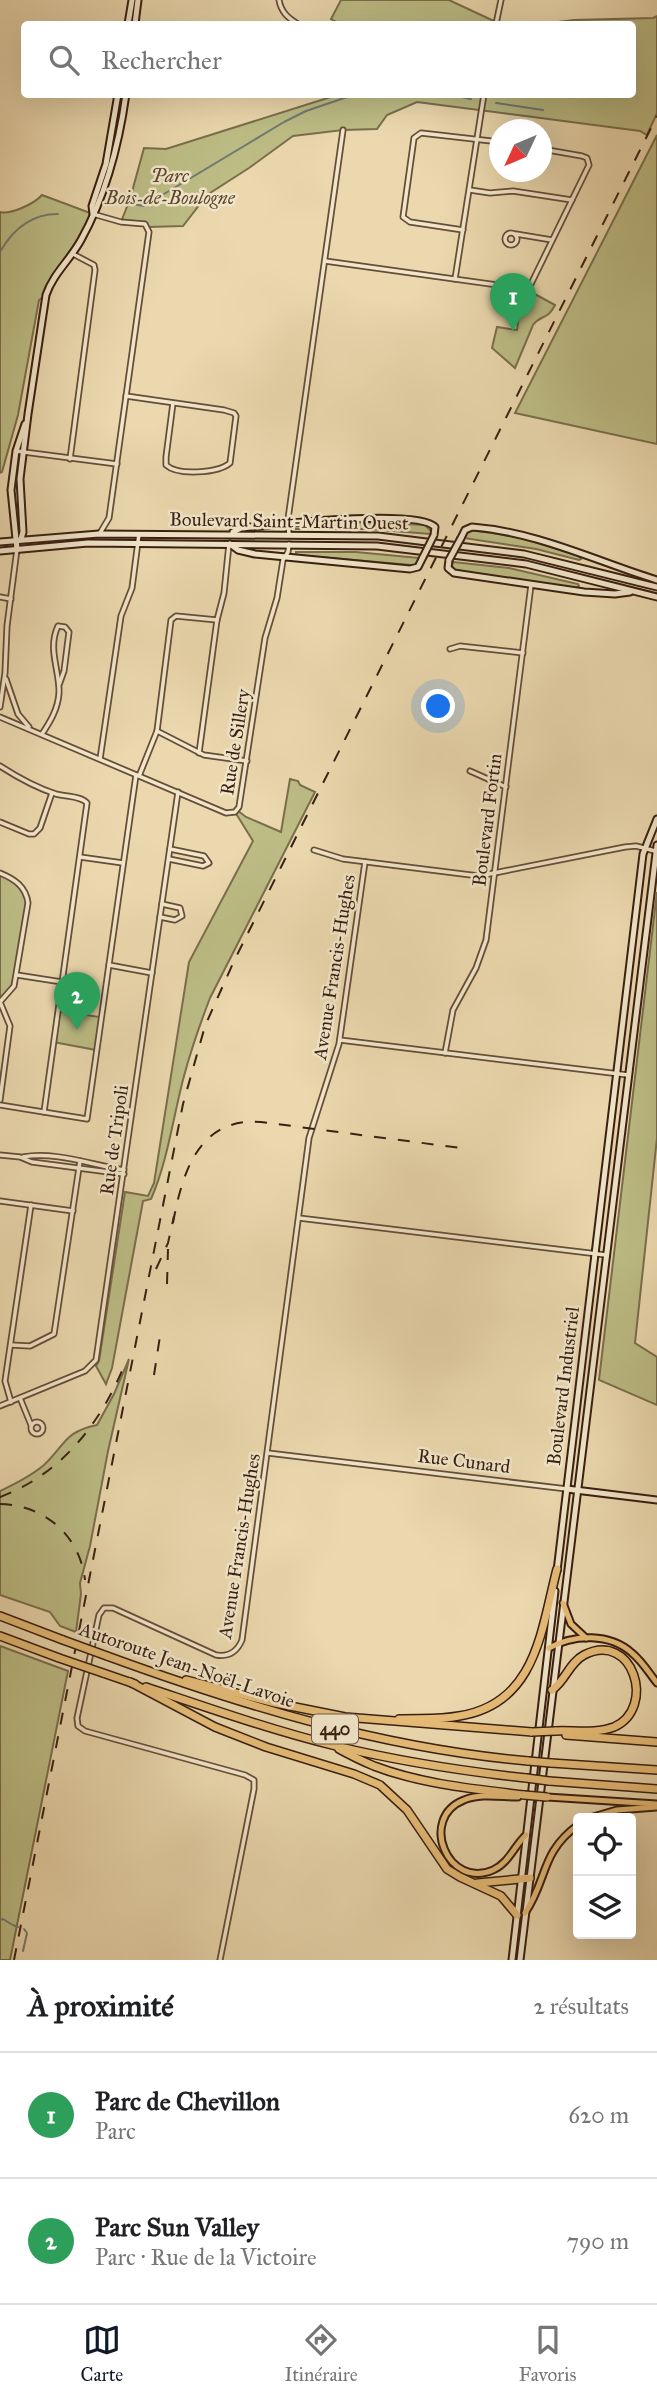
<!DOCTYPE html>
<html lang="fr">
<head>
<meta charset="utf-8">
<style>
  body { margin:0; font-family:"IM FELL Great Primer",serif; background:#f6f6f6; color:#202124 }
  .controls { position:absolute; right:21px; bottom:21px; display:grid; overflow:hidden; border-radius:7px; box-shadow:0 7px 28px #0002 }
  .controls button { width:63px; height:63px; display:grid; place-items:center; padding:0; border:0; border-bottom:2px solid #e0e0e0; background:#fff; color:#202124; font:35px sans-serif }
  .compass { position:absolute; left:489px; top:119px; width:63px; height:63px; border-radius:50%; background:#fff; box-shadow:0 7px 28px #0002; rotate:226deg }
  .you { position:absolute; left:439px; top:707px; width:24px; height:24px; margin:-18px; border:5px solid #fff; border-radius:50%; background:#1a73e8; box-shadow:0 0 0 10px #1a73e833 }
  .badge { display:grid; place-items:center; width:46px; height:46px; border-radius:50%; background:#111827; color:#fff; font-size:23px; font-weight:700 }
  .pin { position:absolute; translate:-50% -58px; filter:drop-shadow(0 2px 4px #0008) }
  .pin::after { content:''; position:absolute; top:37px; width:24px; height:21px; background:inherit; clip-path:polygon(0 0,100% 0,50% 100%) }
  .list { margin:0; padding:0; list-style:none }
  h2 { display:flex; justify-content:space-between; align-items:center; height:91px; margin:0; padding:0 28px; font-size:30px }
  h2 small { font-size:23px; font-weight:400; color:#757577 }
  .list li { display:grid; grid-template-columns:46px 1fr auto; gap:21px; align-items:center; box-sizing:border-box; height:126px; padding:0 28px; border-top:2px solid #e0e0e0 }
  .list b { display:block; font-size:26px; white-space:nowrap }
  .list p { margin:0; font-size:23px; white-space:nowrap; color:#757577 }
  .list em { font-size:23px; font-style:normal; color:#757577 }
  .icon { flex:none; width:38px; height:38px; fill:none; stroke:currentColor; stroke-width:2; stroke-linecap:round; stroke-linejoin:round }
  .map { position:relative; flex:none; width:657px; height:1960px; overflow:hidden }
  .search { position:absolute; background:#fff; box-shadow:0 7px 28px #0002; left:21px; right:21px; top:21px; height:77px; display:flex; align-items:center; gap:18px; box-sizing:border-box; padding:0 24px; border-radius:7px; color:#757577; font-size:26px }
  .sheet { height:343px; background:#fff }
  nav { display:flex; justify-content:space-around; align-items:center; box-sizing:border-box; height:98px; border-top:2px solid #e0e0e0; background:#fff; font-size:19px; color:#757577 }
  nav a { display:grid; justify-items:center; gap:4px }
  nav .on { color:#111827 }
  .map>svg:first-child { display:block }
  .green { fill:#bdbd86; stroke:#7a6e4c; stroke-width:2 }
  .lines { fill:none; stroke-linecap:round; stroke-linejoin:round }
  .stream { stroke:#727b71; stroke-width:2 }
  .street-casing { stroke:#654d39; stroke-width:7 }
  .secondary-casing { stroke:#381f12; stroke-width:9 }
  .primary-casing { stroke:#381f12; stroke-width:9 }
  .highway-casing { stroke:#381f12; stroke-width:10 }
  .street { stroke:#f2e6ca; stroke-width:3.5 }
  .secondary { stroke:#f2e6ca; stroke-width:5 }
  .primary { stroke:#e6bc77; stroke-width:5 }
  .highway { stroke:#e6bc77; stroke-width:7 }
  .rail { stroke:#381f12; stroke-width:2; stroke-dasharray:12 12; stroke-linecap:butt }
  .secondary-bridge-casing { stroke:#381f12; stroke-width:9; stroke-linecap:butt }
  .highway-bridge-casing { stroke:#381f12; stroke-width:10; stroke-linecap:butt }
  .secondary-bridge { stroke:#f2e6ca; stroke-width:5 }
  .highway-bridge { stroke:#e6bc77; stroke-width:7 }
  .labels { text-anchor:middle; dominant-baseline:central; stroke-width:5; stroke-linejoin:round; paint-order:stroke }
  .shield { fill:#f2e6ca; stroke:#705b49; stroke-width:2 }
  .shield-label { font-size:18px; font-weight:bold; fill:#381f12 }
  .park-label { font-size:19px; font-style:italic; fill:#59462f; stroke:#f2e6ca }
  .street-label { font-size:19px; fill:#381f12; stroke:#f2e6ca }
</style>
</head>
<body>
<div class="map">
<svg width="657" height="1960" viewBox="0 0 657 1960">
  <rect width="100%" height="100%" fill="#ebd8ae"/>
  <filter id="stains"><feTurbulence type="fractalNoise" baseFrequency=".00286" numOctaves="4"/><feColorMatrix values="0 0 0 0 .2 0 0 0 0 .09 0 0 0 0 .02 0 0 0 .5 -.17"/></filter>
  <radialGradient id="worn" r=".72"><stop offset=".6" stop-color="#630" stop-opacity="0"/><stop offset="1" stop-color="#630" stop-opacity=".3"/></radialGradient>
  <g class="green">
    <polygon points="341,0 449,0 496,22 496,24 340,24 331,19"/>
    <polygon points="657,16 657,113 647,135 640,131 417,102 387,115 377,129 343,130 293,136 249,168 207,195 183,226 148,227 145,224 121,222 130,199 144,148 166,149 337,95 632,94 632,24 542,24 574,20 653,18"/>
    <polygon points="657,135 657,444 515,413"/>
    <path d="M42 195 93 214 46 295 39 300 18 415 2 472 0 473V212C10 215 34 204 42 195Z"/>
    <path d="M531 292 555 305C547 321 541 314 533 325L515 368 492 348 497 327 517 330 522 294Z"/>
    <polygon points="368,522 425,525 432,532 430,534 369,529 295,529"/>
    <polygon points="474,530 523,538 579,556 581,559 579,560 536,549 464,538 467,532"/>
    <polygon points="296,552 356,552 420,558 416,565 411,565 296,555"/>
    <polygon points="453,562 509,568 578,584 579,586 576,588 455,571 452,566"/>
    <path d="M290 779 298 781 300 785 315 792 210 998C200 1024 191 1050 184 1076 173 1117 168 1160 151 1199L143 1201 112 1368 106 1384 96 1366 99 1361 125 1192 148 1196 154 1183 189 962 253 841 235 812 237 810 246 817 281 832Z"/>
    <polygon points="0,873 23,888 28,903 14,986 0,1002"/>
    <polygon points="657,892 657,1138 635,1343 657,1357 657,1405 599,1380"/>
    <polygon points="58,1011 100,1017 96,1050 53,1042"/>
    <path d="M129 1359 108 1451 90 1546 80 1583 81 1594 76 1632 60 1626 50 1612 0 1595V1491C15 1484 31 1476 44 1465 66 1444 64 1432 97 1425L114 1394Z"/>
    <polygon points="0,1646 68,1671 10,1960 0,1960"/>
  </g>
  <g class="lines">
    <g class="stream">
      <polyline points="388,94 389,96"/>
      <polyline points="446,94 471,99"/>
      <polyline points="496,103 543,110"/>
      <polyline points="133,204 144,206 284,122 306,111 356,94"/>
      <path d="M0 252C13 229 32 214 58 214"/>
      <polyline points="0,1920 3,1919 11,1924"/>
      <polyline points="13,1925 18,1927"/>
      <polyline points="23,1951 27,1933 24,1929"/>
    </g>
    <g class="street-casing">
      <g id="street">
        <path d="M279 0C281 12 288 18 298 24"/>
        <polyline points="496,24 501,0"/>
        <polyline points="470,190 490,193 513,191 572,200"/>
        <polyline points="93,214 121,222 145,224 149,232 109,518 100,533"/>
        <polyline points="463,230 410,222 403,217 414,138 421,133 500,142"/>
        <circle cx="511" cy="239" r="6"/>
        <polyline points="516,234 552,240"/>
        <polyline points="325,261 526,289 531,284 589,165 587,158 582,156 542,149"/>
        <polyline points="455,279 484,94"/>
        <path d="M126 396 224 410 234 413 236 416 230 463C218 473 178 476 166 465V457L173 403"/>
        <polyline points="16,451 117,464"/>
        <polyline points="70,459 95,270 94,265 73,254"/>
        <polyline points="289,535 288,519 343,130"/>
        <polyline points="0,597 11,599"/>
        <polyline points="450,649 460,646 523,653"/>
        <polyline points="6,679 18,714 29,727"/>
        <polyline points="0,707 5,673 7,626 17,549"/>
        <polyline points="0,717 226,813 235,812 239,807 265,638 277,598 283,560 288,552 289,544"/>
        <polyline points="157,731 204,755 247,761"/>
        <path d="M42 734C50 722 58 709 59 693 60 671 47 649 58 626L65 627 69 632 64 671 59 685"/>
        <polyline points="199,753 217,620 224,593 229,544"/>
        <polyline points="100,759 121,616 132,588 139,534"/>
        <path d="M0 766C17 777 37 788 56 794 67 797 81 796 87 803L44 1112"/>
        <polyline points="470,771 506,787"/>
        <polyline points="139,776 157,731 171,620 176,616 217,620"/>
        <polyline points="0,822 29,834 34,834 40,828 52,793"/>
        <polyline points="314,850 343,859 479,876 625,847 636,846 655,851"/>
        <polyline points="80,857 123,863"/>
        <polyline points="169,859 203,866 209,863 204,856 170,849"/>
        <path d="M0 873C15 879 26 887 28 903L14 986 0 1002"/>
        <polyline points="160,917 175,920 182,916 180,908 162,904"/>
        <polyline points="109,965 152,973"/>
        <polyline points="17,975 62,982"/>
        <polyline points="340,1040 628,1075"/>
        <polyline points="445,1053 453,1010 476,968 486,940 531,585"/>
        <polyline points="0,1100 10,1026 0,1002"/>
        <polyline points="0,1105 87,1119 136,775"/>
        <polyline points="0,1155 20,1157 32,1162 124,1174"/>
        <path d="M23 1157C55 1151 92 1165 124 1170"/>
        <polyline points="0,1201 73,1211"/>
        <polyline points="299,1218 606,1255"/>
        <polyline points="11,1345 30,1346 54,1334 80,1161"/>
        <polyline points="20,1398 31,1425"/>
        <polyline points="11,1402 5,1381 31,1205"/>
        <polyline points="0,1406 85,1371 96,1360 178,792"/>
        <circle cx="37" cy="1428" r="6"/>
        <polyline points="268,1453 567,1489"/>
        <path d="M220 1960 254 1789V1780L245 1775 85 1731 78 1726 77 1718 99 1615 104 1608H113L216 1655C228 1657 237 1652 242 1640L309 1138 339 1044 365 862"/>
      </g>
    </g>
    <g class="secondary-casing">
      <g id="secondary">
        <polyline points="128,24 132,0"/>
        <polyline points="135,24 138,0"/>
        <polyline points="93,214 92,206 106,164 118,94"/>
        <path d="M233 532 241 528C272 525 418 508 435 527L434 535"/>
        <path d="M461 538 465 530 472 527C537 532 596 561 657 580"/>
        <path d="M21 539 23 532 20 479 28 414 46 295C53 274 70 260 81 240 106 195 119 145 126 94"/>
        <polyline points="0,542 99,534 378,536 524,554 657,587"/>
        <polyline points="230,544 238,550 255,554 410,569 418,567 423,557"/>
        <polyline points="17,549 11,490 16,451 25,424"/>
        <polyline points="0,551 88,543 377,546 526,564 657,597"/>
        <polyline points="449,560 448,568 454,573 584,592 615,594 630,592"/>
        <polyline points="567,1489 657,1500"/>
        <polyline points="557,1571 643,854 657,819"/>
        <polyline points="512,1960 555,1591"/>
        <polyline points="520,1960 657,845"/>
      </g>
    </g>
    <g class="primary-casing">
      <g id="primary">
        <polyline points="563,1603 571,1624 586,1638"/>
        <path d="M549 1648C574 1634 610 1633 632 1653 642 1661 649 1673 657 1683"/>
        <path d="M518 1797C501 1797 480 1793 464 1800 418 1818 448 1890 493 1870 509 1863 514 1846 526 1835"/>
        <polyline points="547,1797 657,1804"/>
        <polyline points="590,1818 617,1810 657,1807"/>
        <path d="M525 1913C548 1879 540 1853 578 1825"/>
      </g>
    </g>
    <g class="highway-casing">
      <g id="highway">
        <polyline points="0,1616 63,1640"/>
        <polyline points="0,1636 59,1658"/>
        <path d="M107 1656C244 1706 382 1748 528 1761"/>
        <polyline points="103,1673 135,1684"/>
        <polyline points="186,1680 275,1703 345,1717 532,1732"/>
        <polyline points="130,1682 215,1727 266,1747 354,1774 380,1785 407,1810 447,1869 460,1877 501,1896 517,1915"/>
        <path d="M146 1687C209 1708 271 1730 336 1746 398 1761 462 1771 526 1778"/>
        <path d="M552 1690C566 1680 569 1663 584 1655 633 1630 657 1708 614 1727 595 1734 574 1730 555 1731"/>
        <path d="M399 1719C419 1718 439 1720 459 1716 536 1704 541 1631 557 1569"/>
        <polyline points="566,1735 657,1742"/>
        <path d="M339 1749C350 1755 362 1761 374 1766 421 1784 474 1789 524 1795"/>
        <polyline points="551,1763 657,1770"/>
        <polyline points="549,1781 657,1789"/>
        <polyline points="478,1883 530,1878"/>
      </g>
    </g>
    <use href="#street" class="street"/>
    <use href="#secondary" class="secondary"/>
    <use href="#primary" class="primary"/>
    <use href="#highway" class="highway"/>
    <g class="rail">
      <path d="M173 1223C182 1174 198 1117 261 1122L461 1148"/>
      <polyline points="156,1269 168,1243 174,1216"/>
      <polyline points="167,1284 168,1249"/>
      <polyline points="154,1375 160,1336"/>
      <path d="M0 1497C62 1474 102 1422 126 1361"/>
      <path d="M0 1504C45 1505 80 1536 85 1580"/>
      <polyline points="14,1960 183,1104 205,1026 234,961 657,116"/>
    </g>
    <g class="secondary-bridge-casing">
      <g id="secondary-bridge">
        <polyline points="423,557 434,535"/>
        <polyline points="449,560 461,538"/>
      </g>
    </g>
    <g class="highway-bridge-casing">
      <g id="highway-bridge">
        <polyline points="63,1640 107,1656"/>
        <polyline points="59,1658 103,1673"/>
        <polyline points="532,1732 555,1731"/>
        <polyline points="528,1761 551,1763"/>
        <polyline points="526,1778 549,1781"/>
        <polyline points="524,1795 547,1797"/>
      </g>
    </g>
    <use href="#secondary-bridge" class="secondary-bridge"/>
    <use href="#highway-bridge" class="highway-bridge"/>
  </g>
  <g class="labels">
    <rect class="shield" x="312" y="1714.5" width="46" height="29" rx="5"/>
    <g class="shield-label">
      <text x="335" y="1729">440</text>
    </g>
    <g class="park-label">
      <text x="170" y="175">Parc<tspan x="170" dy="22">Bois-de-Boulogne</tspan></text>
    </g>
    <g class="street-label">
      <text transform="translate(289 521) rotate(1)">Boulevard Saint-Martin Ouest</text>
      <text transform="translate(235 742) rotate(-81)">Rue de Sillery</text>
      <text transform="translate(487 820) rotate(-83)">Boulevard Fortin</text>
      <text transform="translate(334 967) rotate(-81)">Avenue Francis-Hughes</text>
      <text transform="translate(114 1140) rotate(-82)">Rue de Tripoli</text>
      <text transform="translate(563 1386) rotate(-83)">Boulevard Industriel</text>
      <text transform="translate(464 1461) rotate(7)">Rue Cunard</text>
      <text transform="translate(239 1546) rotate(-81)">Avenue Francis-Hughes</text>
      <text transform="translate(187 1665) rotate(19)">Autoroute Jean-Noël-Lavoie</text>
    </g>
  </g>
  <rect width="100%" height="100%" filter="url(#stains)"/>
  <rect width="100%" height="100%" fill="url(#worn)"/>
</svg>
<div class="controls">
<button><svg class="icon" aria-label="locate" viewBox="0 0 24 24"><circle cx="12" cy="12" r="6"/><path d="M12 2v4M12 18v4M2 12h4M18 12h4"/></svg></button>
<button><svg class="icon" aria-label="layers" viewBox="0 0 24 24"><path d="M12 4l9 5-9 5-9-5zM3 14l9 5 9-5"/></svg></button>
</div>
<svg class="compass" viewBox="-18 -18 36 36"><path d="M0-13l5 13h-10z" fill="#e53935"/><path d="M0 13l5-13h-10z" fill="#757577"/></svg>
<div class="you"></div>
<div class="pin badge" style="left:513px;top:331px;background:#2e9e5b">1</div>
<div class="pin badge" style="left:77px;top:1030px;background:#2e9e5b">2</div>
<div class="search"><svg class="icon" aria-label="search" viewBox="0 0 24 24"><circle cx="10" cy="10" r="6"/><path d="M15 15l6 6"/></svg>Rechercher</div>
</div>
<section class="sheet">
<h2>À proximité<small>2 résultats</small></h2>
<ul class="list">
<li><span class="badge" style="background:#2e9e5b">1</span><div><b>Parc de Chevillon</b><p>Parc</p></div><em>620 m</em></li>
<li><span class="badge" style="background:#2e9e5b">2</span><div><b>Parc Sun Valley</b><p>Parc · Rue de la Victoire</p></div><em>790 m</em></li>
</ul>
</section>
<nav>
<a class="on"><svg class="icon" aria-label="map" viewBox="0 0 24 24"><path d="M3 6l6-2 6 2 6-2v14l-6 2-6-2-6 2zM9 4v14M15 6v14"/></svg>Carte</a>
<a><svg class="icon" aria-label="directions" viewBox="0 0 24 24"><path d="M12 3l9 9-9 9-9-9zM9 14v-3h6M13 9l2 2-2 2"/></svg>Itinéraire</a>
<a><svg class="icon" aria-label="saved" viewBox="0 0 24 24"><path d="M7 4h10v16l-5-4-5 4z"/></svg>Favoris</a>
</nav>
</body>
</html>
